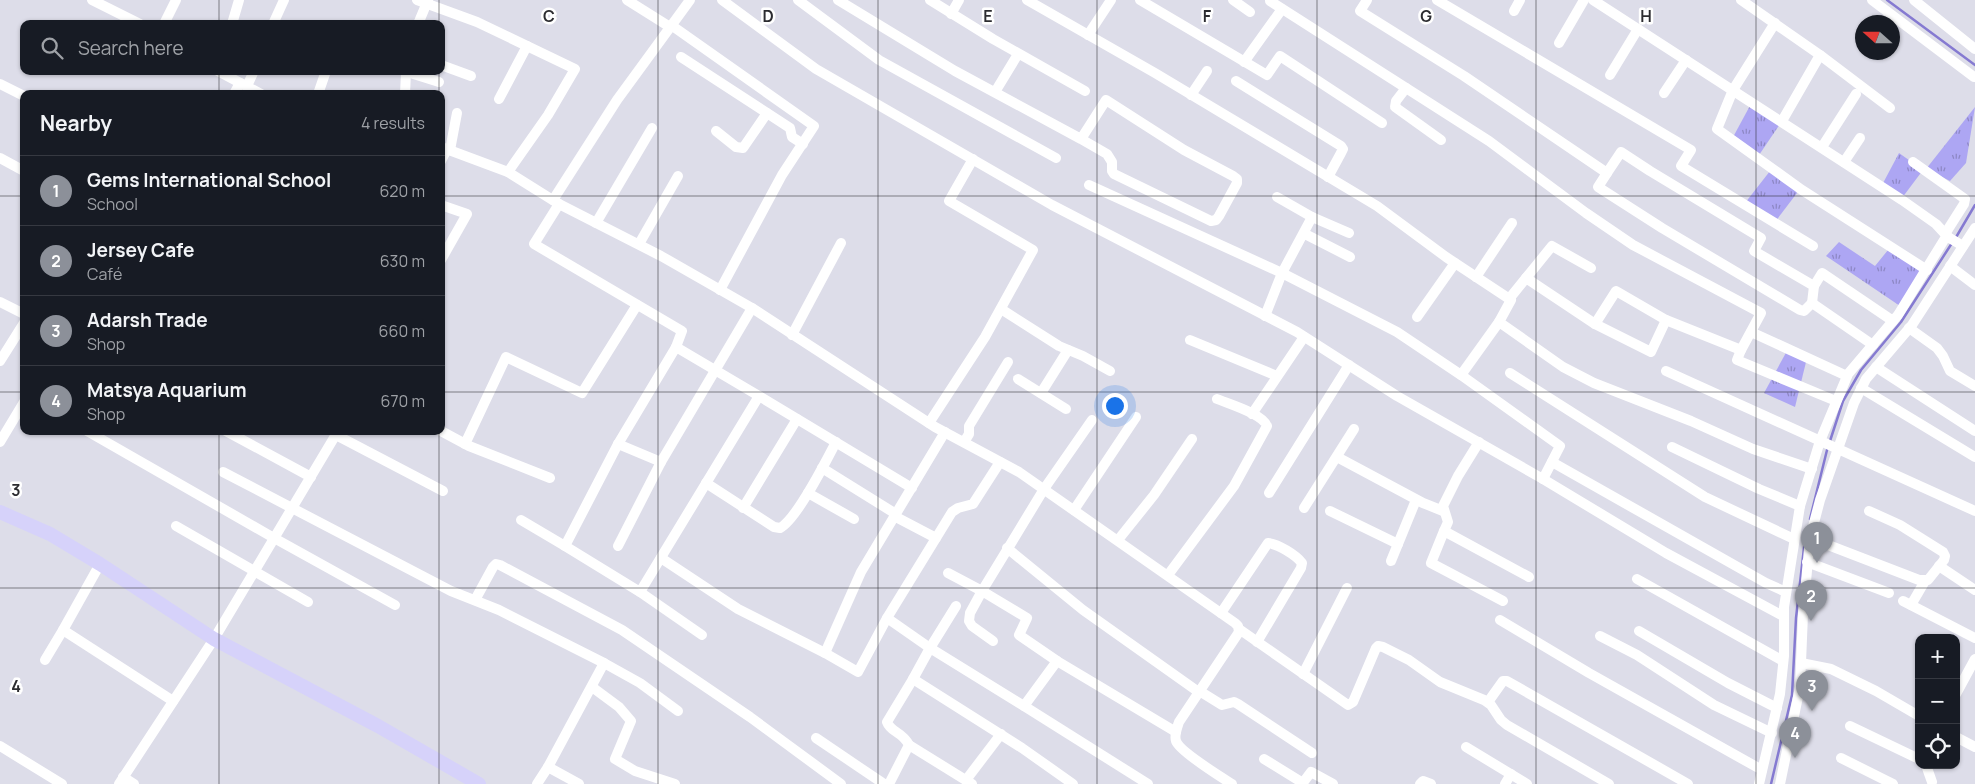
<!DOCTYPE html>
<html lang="en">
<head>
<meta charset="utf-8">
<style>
  body { margin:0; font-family:Manrope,sans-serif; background:#242831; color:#f1f3f6 }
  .controls { position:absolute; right:15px; bottom:15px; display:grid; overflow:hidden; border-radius:10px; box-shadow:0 1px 4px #0004 }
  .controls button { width:45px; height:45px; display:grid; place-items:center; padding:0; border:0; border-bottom:1px solid #363941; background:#171b24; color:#f1f3f6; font:25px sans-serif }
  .compass { position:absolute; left:1855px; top:15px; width:45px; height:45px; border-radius:50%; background:#171b24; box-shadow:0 1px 4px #0004; rotate:291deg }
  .you { position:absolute; left:1114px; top:405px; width:18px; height:18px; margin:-12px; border:4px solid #fff; border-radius:50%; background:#1a73e8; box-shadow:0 0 0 8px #1a73e833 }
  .badge { display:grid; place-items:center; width:32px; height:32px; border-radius:50%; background:#8c9099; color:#fff; font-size:16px; font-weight:700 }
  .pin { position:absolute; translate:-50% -41px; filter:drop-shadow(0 1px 2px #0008) }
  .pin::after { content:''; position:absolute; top:26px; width:18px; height:15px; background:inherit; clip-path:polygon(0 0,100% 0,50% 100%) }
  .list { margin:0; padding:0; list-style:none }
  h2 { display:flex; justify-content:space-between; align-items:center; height:65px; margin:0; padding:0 20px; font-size:21px }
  h2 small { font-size:16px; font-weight:400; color:#9ea1a6 }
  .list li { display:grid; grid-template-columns:32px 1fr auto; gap:15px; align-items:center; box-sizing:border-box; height:70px; padding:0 20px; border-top:1px solid #363941 }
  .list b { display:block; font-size:19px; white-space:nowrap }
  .list p { margin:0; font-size:16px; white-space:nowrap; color:#9ea1a6 }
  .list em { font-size:16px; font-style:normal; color:#9ea1a6 }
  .icon { flex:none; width:28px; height:28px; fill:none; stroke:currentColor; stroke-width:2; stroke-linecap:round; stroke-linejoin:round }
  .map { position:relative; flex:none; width:1975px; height:784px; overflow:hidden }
  .search { position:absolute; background:#171b24; box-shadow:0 1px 4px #0004; left:20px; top:20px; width:425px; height:55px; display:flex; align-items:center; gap:12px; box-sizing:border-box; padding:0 18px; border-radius:10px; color:#9ea1a6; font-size:19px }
  .panel { position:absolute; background:#171b24; box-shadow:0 1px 4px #0004; left:20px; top:90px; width:425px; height:345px; border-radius:10px }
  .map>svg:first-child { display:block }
  .grass { fill:url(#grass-tufts) }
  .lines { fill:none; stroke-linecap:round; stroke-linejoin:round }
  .stream { stroke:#857ad1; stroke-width:2.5 }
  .minor { stroke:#fff; stroke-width:10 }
  .major { stroke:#d6d2fa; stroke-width:14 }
  .grid { fill:none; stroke:#2c2c30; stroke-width:1; stroke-opacity:0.55 }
  .grid-label { font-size:16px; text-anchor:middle; font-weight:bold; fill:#2c2c30; stroke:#fff; stroke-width:5; stroke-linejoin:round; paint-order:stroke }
</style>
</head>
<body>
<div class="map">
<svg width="1975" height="784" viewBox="0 0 1975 784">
  <defs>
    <pattern id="grass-tufts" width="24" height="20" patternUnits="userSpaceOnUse" patternTransform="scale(1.25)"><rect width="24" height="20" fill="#ada6f3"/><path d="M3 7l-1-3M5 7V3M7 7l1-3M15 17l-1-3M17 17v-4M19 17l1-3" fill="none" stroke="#8d87c5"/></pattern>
  </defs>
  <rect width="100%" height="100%" fill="#dddde9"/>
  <g class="grass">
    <polygon points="1752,102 1782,121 1757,158 1732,139"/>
    <polygon points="1975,107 1966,163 1950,181 1926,169"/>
    <polygon points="1899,153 1923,170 1902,198 1882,185"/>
    <polygon points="1770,171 1790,183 1797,193 1775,222 1745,203"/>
    <polygon points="1839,242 1875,266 1888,250 1924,270 1903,308 1826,256"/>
    <polygon points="1788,349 1807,358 1795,407 1764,393"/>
  </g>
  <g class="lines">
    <g class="stream">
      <polyline points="1887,0 1975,65"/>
      <polyline points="1955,239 1975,205"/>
      <polyline points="1830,441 1843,401 1861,370 1901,322 1952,243"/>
      <polyline points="1810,519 1828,446"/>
      <polyline points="1771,784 1792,695 1796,618 1805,539"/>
    </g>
    <g class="minor">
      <polyline points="92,0 140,24"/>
      <polyline points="417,0 477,22 575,69 548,115 508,172"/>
      <polyline points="627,0 670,27"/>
      <polyline points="722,0 816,69 1052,205 1297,332 1397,396 1543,479 1666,553 1783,616"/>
      <polyline points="798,0 879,60 1056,158"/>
      <polyline points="838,0 955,71 1081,139 1106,100 1184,150 1233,176 1237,179 1237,183 1219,216 1216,220 1211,221 1114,174 1112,171 1112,162 1107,154 1081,139"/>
      <polyline points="930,0 993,39 1085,91"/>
      <polyline points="1027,0 1155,73 1377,206 1446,257 1511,300 1499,322 1563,367 1594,383 1691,421 1753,449 1812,469"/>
      <polyline points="1140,0 1267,75 1280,56 1382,123"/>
      <polyline points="1233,0 1250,12"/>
      <polyline points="1271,0 1270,1 1489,141 1586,213 1633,245 1761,313 1741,350 1666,320 1616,291 1595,324"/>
      <polyline points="1367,0 1360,11 1464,76 1607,173 1598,187 1662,228 1800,310 1804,311 1812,303 1873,345"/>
      <polyline points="1437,0 1691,150 1681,166 1813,246"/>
      <polyline points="1593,0 1902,200 1936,224 1948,237"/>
      <polyline points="1741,0 1820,55 1890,108"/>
      <polyline points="1872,0 1974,77"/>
      <polyline points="1914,0 1975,49"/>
      <polyline points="1514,11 1520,0"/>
      <polyline points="951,14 959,0"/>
      <polyline points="1775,23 1733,90 1717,129 1802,190 1927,270"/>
      <polyline points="164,24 176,0"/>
      <polyline points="232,24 239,0"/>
      <polyline points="273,24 284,0"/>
      <polyline points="418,24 428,0"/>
      <polyline points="671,25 814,126 782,175 720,290"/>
      <polyline points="1088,35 1111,0"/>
      <polyline points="1559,43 1584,0"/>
      <polyline points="681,57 790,128 792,137 803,144"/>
      <polyline points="1244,62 1282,9"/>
      <polyline points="441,65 471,76"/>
      <polyline points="218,71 261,94"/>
      <polyline points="404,71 439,82"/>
      <polyline points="1610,75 1638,29"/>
      <polyline points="1236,81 1341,146 1343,149 1341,153 1328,177"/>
      <polyline points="0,84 24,96"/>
      <polyline points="247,86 254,71"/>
      <polyline points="1406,88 1396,101 1395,107 1441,140"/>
      <polyline points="995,92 1018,54"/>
      <polyline points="1664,93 1686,60"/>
      <polyline points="234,94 240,83"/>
      <polyline points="318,94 326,71"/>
      <polyline points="405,94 406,72"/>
      <polyline points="1191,95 1207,71"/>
      <polyline points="499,99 527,46"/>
      <polyline points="1782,121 1820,55"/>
      <polyline points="716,131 736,147 743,148 767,113"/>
      <path d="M441 147 508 172 559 204 661 256 752 308 935 427 1019 472 1235 623 1238 626 1239 632 1179 722C1177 728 1174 735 1176 741 1179 751 1221 777 1232 784"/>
      <polyline points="1822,147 1856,94"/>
      <polyline points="450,150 457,113"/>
      <polyline points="0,158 24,171"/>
      <polyline points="441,161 447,149"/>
      <polyline points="1844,162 1860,138"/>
      <polyline points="1913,162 1965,199 1964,204 1945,234"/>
      <polyline points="1607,173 1621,152 1650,171 1761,238 1754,251 1814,286 1812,303"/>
      <polyline points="1089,185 1282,273 1397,332 1461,375 1560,446 1543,479"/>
      <polyline points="1277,197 1312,217"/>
      <polyline points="553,200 617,100 690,0"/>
      <polyline points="559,204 534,244 682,331 676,347"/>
      <polyline points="441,205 467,214 441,260"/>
      <polyline points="596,223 652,128"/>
      <polyline points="1305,234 1350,257"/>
      <polyline points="639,244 678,176"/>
      <polyline points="1950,266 1975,285"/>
      <polyline points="1476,277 1512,223"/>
      <polyline points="1526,278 1552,246 1591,268"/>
      <polyline points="1814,286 1822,273 1893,321"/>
      <polyline points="1509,299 1526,278 1595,324 1651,352 1666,320"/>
      <polyline points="0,302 24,314"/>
      <polyline points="1001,309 1059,346 1083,356 1110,371"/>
      <polyline points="1265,316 1282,273 1312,217 1349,233"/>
      <polyline points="1417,317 1455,263"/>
      <polyline points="1909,328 1937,348 1943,356 1950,371 1975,386"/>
      <polyline points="1751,332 1847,376"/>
      <polyline points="792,335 841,243"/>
      <polyline points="1190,340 1277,376"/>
      <polygon points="676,347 759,396 640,592 565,546 618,444"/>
      <polyline points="1741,350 1737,360 1836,401"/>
      <polyline points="0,361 24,323"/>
      <polyline points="1876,367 1975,431"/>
      <polyline points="1666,371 1975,511"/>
      <polyline points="1510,373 1705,497 1794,539"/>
      <polyline points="1461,375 1499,322"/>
      <polyline points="1018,379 1066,409"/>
      <polyline points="1861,388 1975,457"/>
      <polyline points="1041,393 1068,350"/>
      <polyline points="759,396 912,488"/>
      <polyline points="1252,414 1304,337"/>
      <polyline points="929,423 985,337 1033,250 949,201 973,159"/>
      <polyline points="87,431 274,538 395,605"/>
      <polyline points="226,431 311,477"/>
      <polyline points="441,431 469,446 550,478"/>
      <polyline points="336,435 443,491"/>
      <polyline points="0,442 24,402"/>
      <polyline points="964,442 969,434 969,426 1008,362"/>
      <polyline points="465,444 506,357 582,393 637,305"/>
      <polyline points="618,444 661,462"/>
      <polyline points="1672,447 1759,489 1800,506"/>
      <polyline points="1337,457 1423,503 1443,511"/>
      <polyline points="1552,462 1766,583 1786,592"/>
      <polyline points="822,468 896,514"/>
      <polyline points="223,472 451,591 499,610 604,663 548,767 537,784"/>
      <path d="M706 483 774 527 780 528C797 519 826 461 836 442"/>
      <polyline points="808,493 854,519"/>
      <polyline points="1269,493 1349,365"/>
      <polyline points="743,508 797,419"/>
      <polyline points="1304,508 1354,429"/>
      <polyline points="1074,510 1136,417"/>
      <polyline points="1330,511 1398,544"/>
      <polyline points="894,516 936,538"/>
      <polyline points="521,520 565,546"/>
      <polyline points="176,526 308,602"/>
      <polyline points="1444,531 1448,522 1443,506 1458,476 1479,442"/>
      <polyline points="1810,538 1919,580 1928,580 1944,560 1945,556 1943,552 1900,525 1869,511"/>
      <polyline points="1118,540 1154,495 1192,439"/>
      <polyline points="618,546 661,462 752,308"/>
      <polyline points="1007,548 1083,610 1200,693"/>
      <polyline points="661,558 738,609 825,653 858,672 887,618"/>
      <polyline points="1391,561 1416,500"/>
      <polyline points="1807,562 1889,593"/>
      <polyline points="1939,566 1975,590"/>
      <polyline points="948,573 982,591 970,613 969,621 972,626 993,641"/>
      <path d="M1168 575 1234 486 1267 426C1263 414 1229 404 1217 399"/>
      <polyline points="1637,579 1783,661"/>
      <polyline points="640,592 702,635"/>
      <polyline points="475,600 493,567 496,564 500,565 622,630 750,717 841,784"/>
      <polyline points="1503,601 1431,563 1444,531 1529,577"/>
      <polyline points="1903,601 1975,638"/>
      <polyline points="1911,605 1925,581"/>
      <polyline points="956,606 930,648 1024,706 1057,661 1176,732"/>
      <path d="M1221 613 1268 543C1278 544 1296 555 1302 563L1301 568 1257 642"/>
      <polyline points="1500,620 1589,673 1762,770"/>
      <polyline points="1239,629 1348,705 1353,702 1376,648 1378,646 1383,647 1409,660 1440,682 1484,700 1491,705 1501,720 1507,725 1609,784"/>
      <polyline points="63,630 173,701"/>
      <polyline points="1639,631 1728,683 1777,708"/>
      <polyline points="1600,636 1637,655 1714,705 1772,733"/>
      <polyline points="825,653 861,572 945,432"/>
      <polyline points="45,660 63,630 100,564"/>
      <polyline points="1057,661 1019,635 1027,618 982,591 1044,489 1092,420"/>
      <polyline points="604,663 640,683 678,711"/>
      <polyline points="1801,663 1831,669 1876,691 1919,716"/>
      <polyline points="1303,674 1347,588"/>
      <polyline points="913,679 1022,748 1073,784"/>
      <polyline points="592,687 619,707 631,721 615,759 635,771 675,784"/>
      <polyline points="1201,692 1222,705 1234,702 1238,704 1312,753"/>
      <polyline points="1956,694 1975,659"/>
      <polyline points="1488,702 1503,681 1507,681 1688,784"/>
      <polyline points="1024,706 1148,784"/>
      <polyline points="1850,726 1919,759"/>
      <polyline points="1956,737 1975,747"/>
      <polyline points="816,738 884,784"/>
      <polyline points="909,745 972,784"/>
      <polyline points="0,746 62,784"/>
      <polyline points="1466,747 1527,784"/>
      <polyline points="1841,758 1893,784"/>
      <polyline points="1264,759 1303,783"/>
      <polyline points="1926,765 1932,782"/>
      <polyline points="548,767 579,784"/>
      <polyline points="123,777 134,784"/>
      <polyline points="966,780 1001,734"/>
      <polyline points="119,784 214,639 338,431"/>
      <path d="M889 784 909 745C902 731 891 733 887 722L913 679 930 648 887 618 952 512 958 508 973 504 1000 462"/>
      <polyline points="1302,784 1311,772 1333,784"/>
      <polyline points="1420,784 1423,781 1431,784"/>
      <polyline points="1505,784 1511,774"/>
      <polyline points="1759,784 1780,694 1784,656 1784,607 1800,506 1820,441 1848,374 1898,315 1944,240 1948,237 1963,246"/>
      <polyline points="1780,784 1800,687 1803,614 1810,538 1820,500 1854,403 1866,379 1912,325 1975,228"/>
    </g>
    <polyline class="major" points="0,512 50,534 100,564 214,639 378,726 479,784"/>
  </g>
  <path class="grid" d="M219 0V24M439 0V24M658 0V784M878 0V784M1097 0V784M1317 0V784M1536 0V784M1756 0V784M219 71V94M439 71V94M0 196H24M441 196H1975M0 392H24M441 392H1975M219 431V784M439 431V784M0 588H1975"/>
  <g class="grid-label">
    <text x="549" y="22">C</text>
    <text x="768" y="22">D</text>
    <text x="988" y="22">E</text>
    <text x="1207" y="22">F</text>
    <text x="1426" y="22">G</text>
    <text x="1646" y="22">H</text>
    <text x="16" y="496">3</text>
    <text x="16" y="692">4</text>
  </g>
</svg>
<div class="controls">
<button>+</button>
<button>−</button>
<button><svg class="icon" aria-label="locate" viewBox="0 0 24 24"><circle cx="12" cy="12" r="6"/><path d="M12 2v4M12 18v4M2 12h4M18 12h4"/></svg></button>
</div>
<svg class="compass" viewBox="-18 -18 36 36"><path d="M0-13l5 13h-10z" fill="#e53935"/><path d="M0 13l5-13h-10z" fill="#9ea1a6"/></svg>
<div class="you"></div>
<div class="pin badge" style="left:1817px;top:563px">1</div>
<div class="pin badge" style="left:1811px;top:621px">2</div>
<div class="pin badge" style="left:1812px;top:711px">3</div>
<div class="pin badge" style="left:1795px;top:758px">4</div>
<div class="search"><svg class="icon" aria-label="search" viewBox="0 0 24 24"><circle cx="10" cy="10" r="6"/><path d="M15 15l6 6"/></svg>Search here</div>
<section class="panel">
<h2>Nearby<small>4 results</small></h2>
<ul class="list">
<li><span class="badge">1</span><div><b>Gems International School</b><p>School</p></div><em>620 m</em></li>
<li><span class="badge">2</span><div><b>Jersey Cafe</b><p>Café</p></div><em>630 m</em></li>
<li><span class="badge">3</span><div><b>Adarsh Trade</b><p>Shop</p></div><em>660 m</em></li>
<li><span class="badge">4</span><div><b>Matsya Aquarium</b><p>Shop</p></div><em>670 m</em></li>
</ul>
</section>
</div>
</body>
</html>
